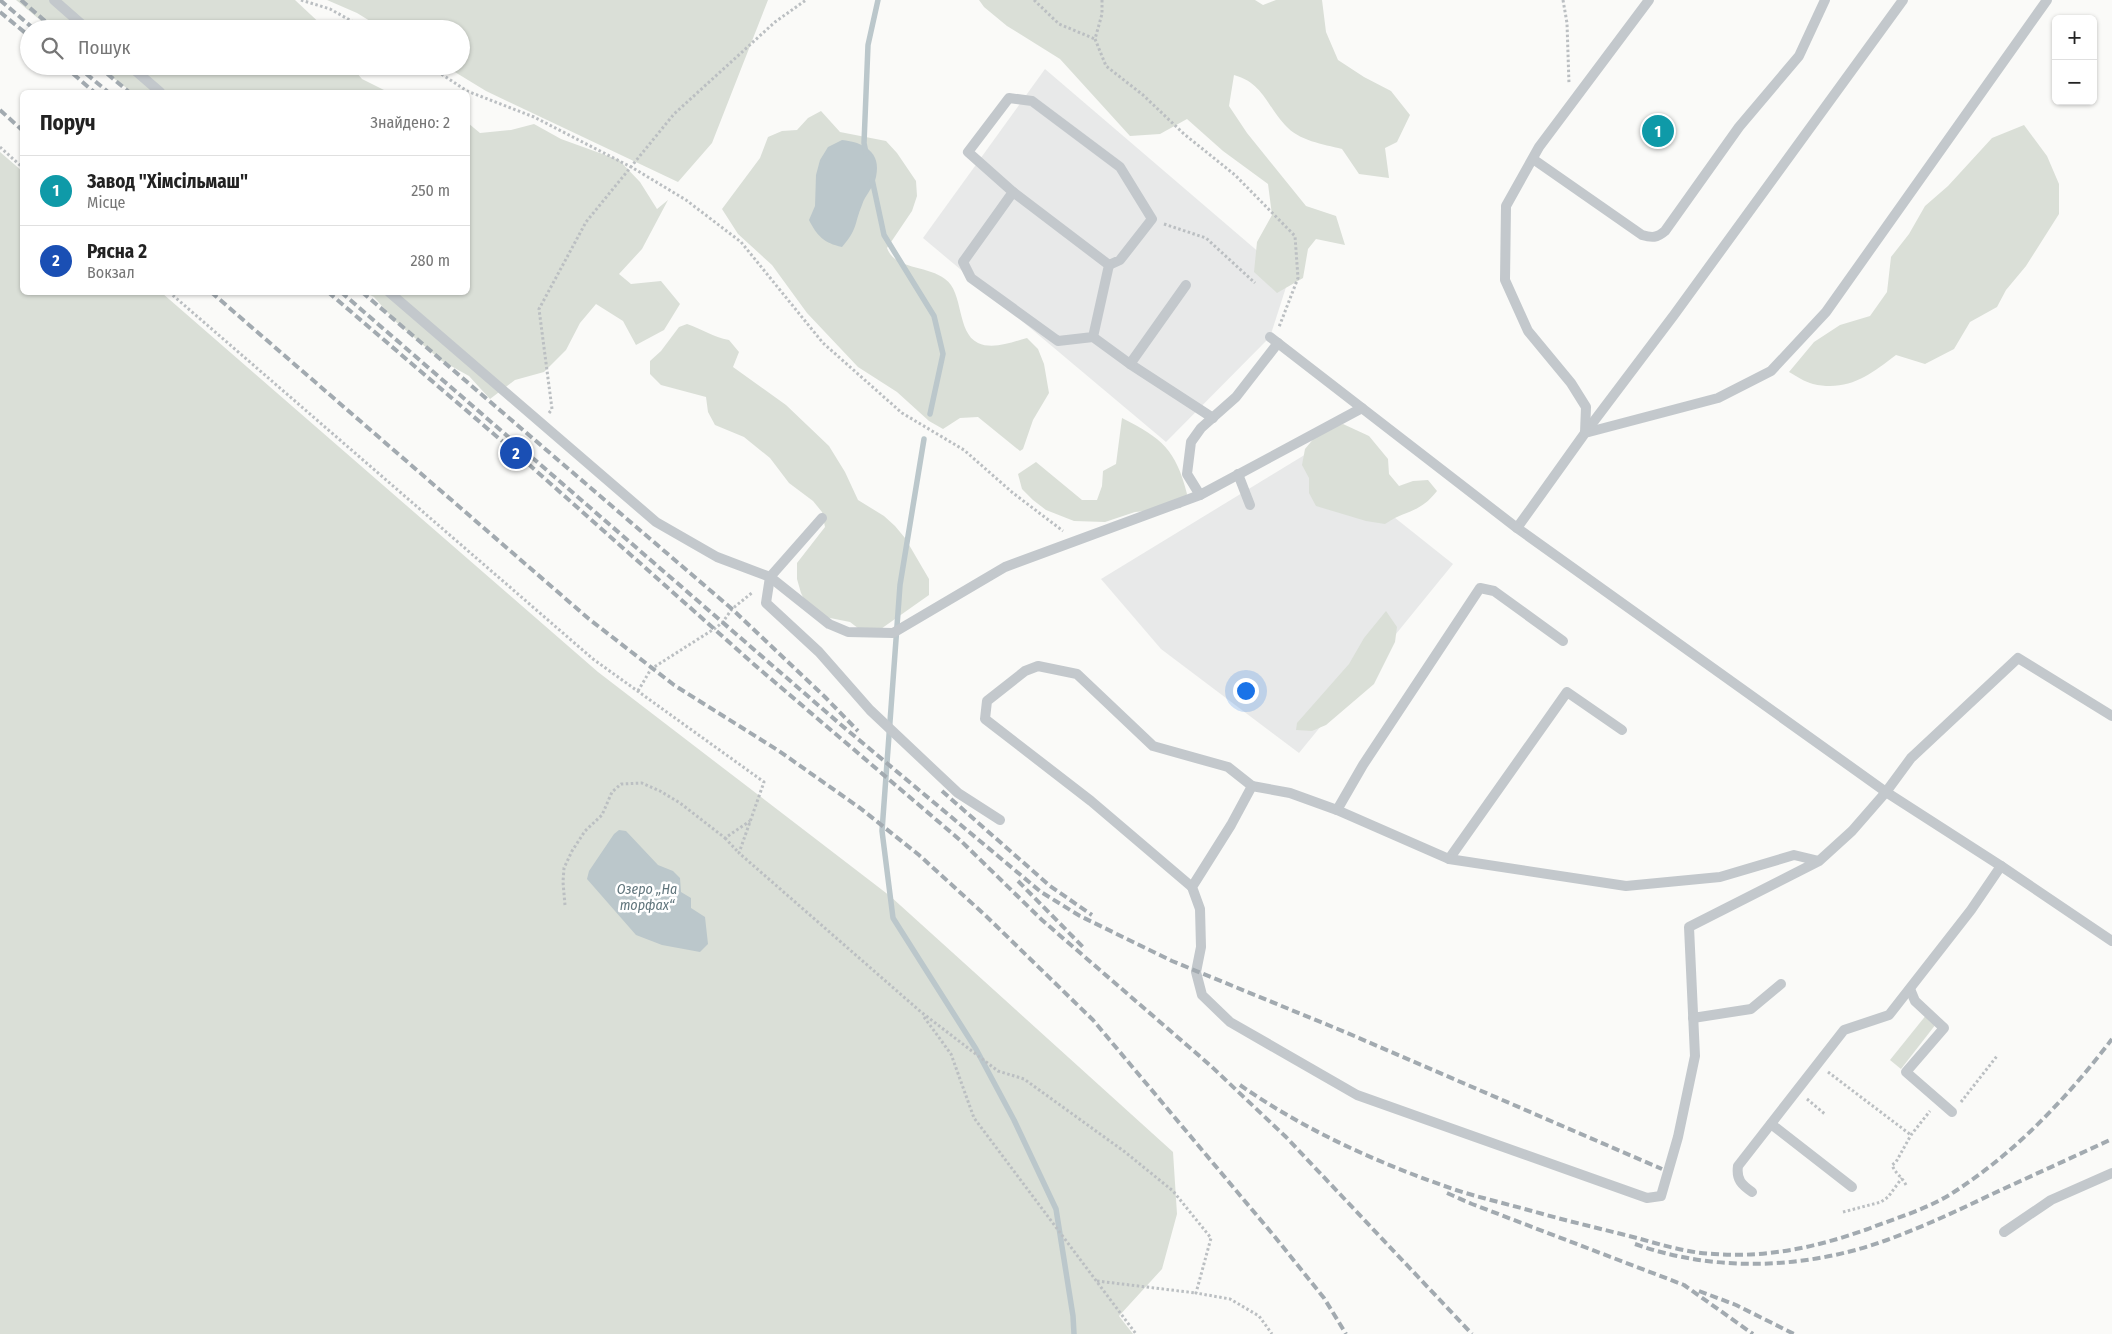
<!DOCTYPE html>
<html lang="uk">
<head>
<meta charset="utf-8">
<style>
  body { margin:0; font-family:"Fira Sans Condensed",sans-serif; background:#f6f6f6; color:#222 }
  .controls { position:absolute; right:15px; top:15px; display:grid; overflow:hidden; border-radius:8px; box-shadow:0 1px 4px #0004 }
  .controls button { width:45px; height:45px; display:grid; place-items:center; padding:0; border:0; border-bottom:1px solid #e0e0e0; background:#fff; color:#222; font:25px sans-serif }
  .you { position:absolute; left:1245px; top:690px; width:18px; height:18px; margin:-12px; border:4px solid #fff; border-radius:50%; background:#1a73e8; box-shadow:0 0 0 8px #1a73e833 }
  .badge { display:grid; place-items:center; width:32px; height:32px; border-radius:50%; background:#e4572e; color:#fff; font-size:16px; font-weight:700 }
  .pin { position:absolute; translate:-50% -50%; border:2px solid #fff; box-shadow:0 1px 5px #0006 }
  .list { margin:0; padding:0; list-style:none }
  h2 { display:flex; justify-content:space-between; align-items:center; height:65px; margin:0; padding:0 20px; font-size:21px }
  h2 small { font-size:16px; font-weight:400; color:#767676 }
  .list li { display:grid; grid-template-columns:32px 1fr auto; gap:15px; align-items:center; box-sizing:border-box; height:70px; padding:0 20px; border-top:1px solid #e0e0e0 }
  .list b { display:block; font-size:19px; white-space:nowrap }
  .list p { margin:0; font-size:16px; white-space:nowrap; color:#767676 }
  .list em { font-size:16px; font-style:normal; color:#767676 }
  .icon { flex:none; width:28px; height:28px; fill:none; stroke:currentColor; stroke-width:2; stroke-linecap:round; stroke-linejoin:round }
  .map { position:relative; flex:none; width:2112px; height:1334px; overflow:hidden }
  .search { position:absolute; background:#fff; box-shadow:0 1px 4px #0004; left:20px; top:20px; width:450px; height:55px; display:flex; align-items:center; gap:12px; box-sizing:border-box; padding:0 18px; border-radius:28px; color:#767676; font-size:19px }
  .panel { position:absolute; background:#fff; box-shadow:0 1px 4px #0004; left:20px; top:90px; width:450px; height:205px; border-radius:8px }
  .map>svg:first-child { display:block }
  .built { fill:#e8e9e9 }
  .green { fill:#dadfd7 }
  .water { fill:#bbc7cb }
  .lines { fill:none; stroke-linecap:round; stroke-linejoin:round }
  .stream { stroke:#bbc7cb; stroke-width:5.5 }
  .path { stroke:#bbbfc2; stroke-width:3; stroke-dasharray:2.5 2.5; stroke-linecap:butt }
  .lane { stroke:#c3c8cc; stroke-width:10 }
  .rail { stroke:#a2aab0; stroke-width:4; stroke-dasharray:8 4; stroke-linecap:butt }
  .labels { text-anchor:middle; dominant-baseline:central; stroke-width:5; stroke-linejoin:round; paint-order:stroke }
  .water-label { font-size:14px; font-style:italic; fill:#60757c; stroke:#fff }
</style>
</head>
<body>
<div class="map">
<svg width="2112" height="1334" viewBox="0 0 2112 1334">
  <rect width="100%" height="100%" fill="#fafaf8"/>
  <g class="built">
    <polygon points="1045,69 1289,278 1270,337 1166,442 923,238"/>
    <polygon points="1311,451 1453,564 1299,753 1161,649 1101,579"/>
  </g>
  <g class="green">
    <polygon points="16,0 295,0 326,29 51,29"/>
    <polygon points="327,0 768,0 712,143 678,182 486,91 445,66 461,66 461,29 383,29 357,13"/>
    <path d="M979 0H1255L1263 5 1276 0H1322L1326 32 1338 60 1364 77 1391 91 1410 115 1397 142 1385 148 1389 178 1359 174 1342 149C1323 144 1299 141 1285 125 1267 106 1263 83 1234 75L1229 106 1247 133 1306 206 1336 216 1345 245 1316 239 1308 249 1303 278 1277 293 1254 272 1257 242 1272 215 1268 184 1223 151 1187 119 1160 134 1130 136 1060 59 1007 26 984 7Z"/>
    <polygon points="97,66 351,66 362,79 388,92 132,92"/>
    <path d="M821 111 840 132 886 141 897 153 916 181 917 196 912 211 887 248C895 270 927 265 945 279 964 292 956 332 978 343 993 350 1012 342 1027 338L1038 349 1044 364 1049 393 1033 420 1023 449 1020 451 978 417 960 418 943 429 929 421 897 392 858 367 807 313 772 265 738 234 722 209 760 158 768 137 782 131 797 130 808 118Z"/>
    <polygon points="468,123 480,133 511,130 534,124 561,139 619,160 640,182 657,209 668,200 642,249 619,274 631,284 661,281 680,304 664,330 636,345 623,321 596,304 580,323 566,350 544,372 515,380 490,399 469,376 442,361 395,321 374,297 366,293 468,292"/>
    <path d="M2024 125 2047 156 2059 184V214L2026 266 2006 290 1997 307 1970 322 1954 349 1925 364 1896 355C1870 375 1848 392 1813 384 1805 382 1796 376 1789 372L1814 342 1840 325 1870 316 1887 292 1891 257 1909 234 1925 206 1948 186 1992 138Z"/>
    <polygon points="0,152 22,171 22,292 162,293 598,672 890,896 1173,1152 1177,1214 1162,1269 1119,1316 1133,1334 0,1334"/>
    <path d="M687 324C702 329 713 337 729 340L739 352 733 367 786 405 829 446 845 472 858 500 884 516 895 526 905 538 929 579V595L878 631 863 632 850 622 820 616 808 607 801 593 797 579V563L825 527 822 512 813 501 789 483 770 458 744 437 715 425 708 412 706 397 661 385 650 374V361L661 351 679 327Z"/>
    <path d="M1122 418C1162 438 1176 450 1187 494L1181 508 1135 512 1105 522 1074 521 1046 510 1033 500 1022 489 1018 474 1036 462 1082 500H1097L1102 486 1103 471 1116 464Z"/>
    <path d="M1343 424 1369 436 1388 459 1389 474 1399 486 1413 481 1428 480 1437 491C1419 514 1407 509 1385 524L1366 521 1316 506 1309 493V478L1302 465 1305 449 1315 437 1328 428Z"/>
    <polygon points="1386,611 1397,627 1395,642 1374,684 1326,725 1312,731 1296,730 1297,723 1349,664 1364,638"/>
    <polygon points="1927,1014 1936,1024 1901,1069 1890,1060"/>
  </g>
  <g class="water">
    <path d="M842 140C863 142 882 152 876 177 874 187 865 195 862 205 854 224 858 229 842 247 824 243 817 236 809 220L815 206 816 175 820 160 828 147Z"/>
    <polygon points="619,830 626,831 658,865 673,871 680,878 681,892 691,898 691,908 705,917 708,944 700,952 662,945 636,935 587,879 589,871 614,834"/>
  </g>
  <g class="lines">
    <g class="stream">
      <polyline points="866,153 864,143 868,45 878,0"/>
      <polyline points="872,179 884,235 934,316 943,354 930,414"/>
      <polyline points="924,439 900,585 882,831 893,918 976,1049 1014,1120 1056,1209 1073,1316 1074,1334"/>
    </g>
    <g class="path">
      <polyline points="301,0 330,9 366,29"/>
      <polyline points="1034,0 1059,24 1095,39"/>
      <polyline points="1102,0 1102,14 1095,39 1106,66 1143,95 1184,134 1235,175 1295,236 1298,278 1279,327"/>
      <polyline points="1563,0 1567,23 1569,84"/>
      <polyline points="429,66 467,91 534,117 633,168 686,200 741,242 823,343 902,413 964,450 1013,493 1063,531"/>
      <polyline points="0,147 22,167"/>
      <polyline points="1164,224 1206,238 1255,283"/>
      <polyline points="169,292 593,659 764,782 739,853 921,1012 998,1071 1024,1079 1125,1152 1173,1191 1211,1238 1196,1293 1230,1299 1259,1316 1272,1334"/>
      <polyline points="549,413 552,409 539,309 586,222 674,114 775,22 806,0"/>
      <polyline points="638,691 651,669 714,629 722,623 732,609 753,592"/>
      <polyline points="725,838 739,853"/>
      <polyline points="565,905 563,882 564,868 572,851 585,831 602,815 612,792 621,784 642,783 660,791 680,803 725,838 750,821"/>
      <polyline points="924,1017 951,1054 974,1118 1136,1334"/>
      <polyline points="1828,1072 1911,1135"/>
      <polyline points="1807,1099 1826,1115"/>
      <polyline points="1961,1102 1997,1056"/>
      <path d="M1906 1185C1902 1177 1895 1173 1892 1165L1896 1162 1911 1135 1930 1111"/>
      <polyline points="1843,1212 1881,1202 1888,1197 1902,1178"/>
      <polyline points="1097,1281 1196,1293"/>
    </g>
    <g class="lane">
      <polyline points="54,0 87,29"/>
      <polyline points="2047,0 1826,312 1771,371 1718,398 1585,433 1517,528 1886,792 2001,866 2112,941"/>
      <polyline points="130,66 160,92"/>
      <path d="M1533 159 1642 235C1652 238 1657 238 1665 231L1739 127 1799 56 1825 0"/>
      <polyline points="1013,192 968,152 1009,98 1032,101 1120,167 1152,219 1120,260 1109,265"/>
      <polyline points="1186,285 1130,364 1213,418"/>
      <polyline points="389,292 656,522 717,557 770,577 766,603 819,652 870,710 958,793 1000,820"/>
      <polyline points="1093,337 1109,265 1013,192 963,262 971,278 1058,341 1093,337 1130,364"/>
      <polyline points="1270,337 1517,528"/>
      <polyline points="1585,433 1674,315 1903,0"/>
      <polyline points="1585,433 1586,407 1571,383 1528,331 1505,280 1506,206 1539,147 1649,0"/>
      <polyline points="1238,474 1250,505"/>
      <polyline points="1200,495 1187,474 1191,442 1201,428 1236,397 1278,343"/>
      <polyline points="822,518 770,577 829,624 848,632 893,633 1005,567 1200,495 1362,408"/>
      <polyline points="1337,810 1363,765 1480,588 1494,591 1563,641"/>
      <polyline points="1449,859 1567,692 1622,730"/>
      <polyline points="1819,861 1794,855 1720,877 1626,886 1449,859 1337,810 1290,793 1252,786 1231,825 1192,887 1200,909 1201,947 1196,972 1202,995 1230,1022 1357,1095 1647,1198 1661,1196 1678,1137 1695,1056 1689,927 1819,861 1852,831 1886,792 1911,758 2018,658 2112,716"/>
      <polyline points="1192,887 1091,801 985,719 987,701 1025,671 1038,666 1077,674 1153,746 1228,767 1252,786"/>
      <polyline points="1910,989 1915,1001 1944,1028 1906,1072 1952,1112"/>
      <polyline points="1693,1018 1751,1009 1781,984"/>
      <polyline points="1771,1124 1852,1187"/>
      <path d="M1752 1192C1742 1185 1736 1180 1738 1166L1844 1030 1889 1015 1971 910 2001 866"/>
      <polyline points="2004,1232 2051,1200 2112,1173"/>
    </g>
    <g class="rail">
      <polyline points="0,0 34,29"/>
      <polyline points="21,0 54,29"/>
      <polyline points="0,12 29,36"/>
      <polyline points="64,66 94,92"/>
      <polyline points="77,66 108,92"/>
      <polyline points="98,66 129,92"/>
      <polyline points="0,110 22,130"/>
      <polyline points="211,292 589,619 674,685 779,751 860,808 919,855 986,916 1093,1020 1275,1237 1324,1298 1346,1334"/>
      <polyline points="328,292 516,453 757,667 960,840 1042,920 1211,1066 1286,1137 1472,1334"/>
      <polyline points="341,292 840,724 1041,892 1080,916 1172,961 1345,1032 1662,1169"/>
      <polyline points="362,292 732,609 825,697 858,731"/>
      <polyline points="942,791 1050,886 1092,915"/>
      <polyline points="1018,881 1083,947"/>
      <path d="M1240 1085C1306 1131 1380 1164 1456 1190 1481 1198 1507 1204 1532 1211 1567 1221 1602 1229 1637 1238 1662 1245 1688 1253 1714 1254 1768 1258 1817 1247 1868 1229 1896 1218 1928 1209 1954 1192 2016 1152 2067 1098 2112 1039"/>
      <polyline points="1447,1193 1472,1204 1684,1285 1753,1334"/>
      <path d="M1635 1244C1716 1273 1807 1269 1887 1240 1922 1227 1955 1212 1988 1196 2029 1177 2071 1158 2112 1139"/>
      <polyline points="1699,1291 1736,1305 1794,1334"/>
    </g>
  </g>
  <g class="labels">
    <g class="water-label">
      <text x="647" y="889">Озеро „На<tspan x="647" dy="16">торфах“</tspan></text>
    </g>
  </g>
</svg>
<div class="controls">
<button>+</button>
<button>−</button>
</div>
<div class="you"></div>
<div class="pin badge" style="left:1658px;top:131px;background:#0f9aa8">1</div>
<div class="pin badge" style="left:516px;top:453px;background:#1a4fb4">2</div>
<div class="search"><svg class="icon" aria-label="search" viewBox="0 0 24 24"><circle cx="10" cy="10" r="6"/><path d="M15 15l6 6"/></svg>Пошук</div>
<section class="panel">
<h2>Поруч<small>Знайдено: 2</small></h2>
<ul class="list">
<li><span class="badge" style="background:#0f9aa8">1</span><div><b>Завод &quot;Хімсільмаш&quot;</b><p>Місце</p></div><em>250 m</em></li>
<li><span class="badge" style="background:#1a4fb4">2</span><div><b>Рясна 2</b><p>Вокзал</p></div><em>280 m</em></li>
</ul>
</section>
</div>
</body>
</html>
